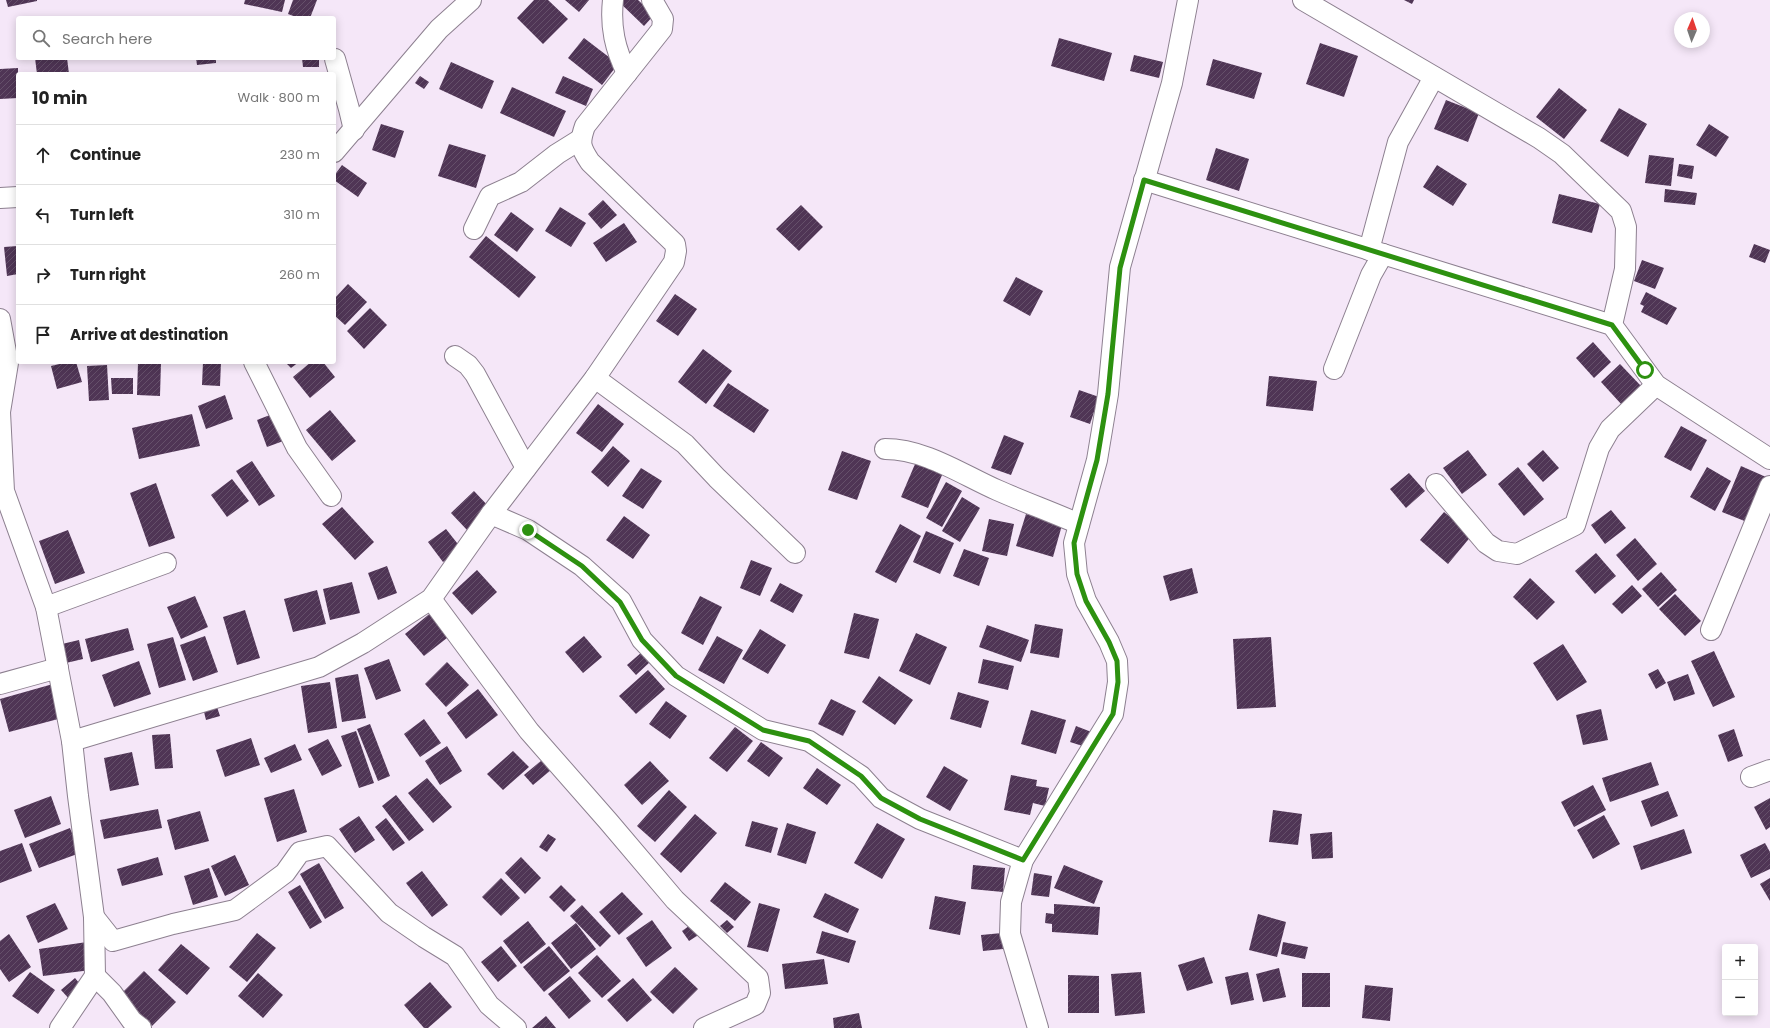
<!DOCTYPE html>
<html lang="en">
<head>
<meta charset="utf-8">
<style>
  body { margin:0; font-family:Poppins,sans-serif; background:#f6f6f6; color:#222 }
  .controls { position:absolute; right:12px; bottom:12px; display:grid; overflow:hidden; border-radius:4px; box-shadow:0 2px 10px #0003 }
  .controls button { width:36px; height:36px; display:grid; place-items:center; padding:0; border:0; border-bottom:1px solid #e0e0e0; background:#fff; color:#222; font:20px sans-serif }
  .compass { position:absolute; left:1674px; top:12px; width:36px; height:36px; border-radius:50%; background:#fff; box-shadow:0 2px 10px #0003; rotate:2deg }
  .stop { position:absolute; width:12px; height:12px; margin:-9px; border:3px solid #2d9110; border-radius:50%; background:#fff }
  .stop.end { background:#2d9110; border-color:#fff; box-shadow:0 1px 4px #0008 }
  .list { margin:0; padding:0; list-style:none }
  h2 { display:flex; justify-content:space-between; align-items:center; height:52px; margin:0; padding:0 16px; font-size:17px }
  h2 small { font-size:13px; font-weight:400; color:#767676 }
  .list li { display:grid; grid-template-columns:26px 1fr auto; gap:12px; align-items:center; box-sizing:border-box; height:60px; padding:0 16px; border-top:1px solid #e0e0e0 }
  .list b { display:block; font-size:15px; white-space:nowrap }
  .list em { font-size:13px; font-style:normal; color:#767676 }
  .icon { flex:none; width:22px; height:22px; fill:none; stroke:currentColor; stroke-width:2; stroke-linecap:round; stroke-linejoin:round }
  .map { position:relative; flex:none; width:1770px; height:1028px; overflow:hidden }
  .search { position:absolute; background:#fff; box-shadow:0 2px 10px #0003; left:16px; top:16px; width:320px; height:44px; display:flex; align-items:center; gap:10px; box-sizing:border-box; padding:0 14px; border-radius:4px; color:#767676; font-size:15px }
  .panel { position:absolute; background:#fff; box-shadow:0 2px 10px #0003; left:16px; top:72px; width:320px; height:292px; border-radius:4px }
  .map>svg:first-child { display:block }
  .building { fill:url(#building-hatch) }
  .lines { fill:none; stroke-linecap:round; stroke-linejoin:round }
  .minor-casing { stroke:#8d8090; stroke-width:22 }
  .minor { stroke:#fff; stroke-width:20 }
  .route { stroke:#2d9110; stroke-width:5 }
</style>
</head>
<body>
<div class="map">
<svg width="1770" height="1028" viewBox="0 0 1770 1028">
  <defs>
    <pattern id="building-hatch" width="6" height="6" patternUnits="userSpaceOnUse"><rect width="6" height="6" fill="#4f3555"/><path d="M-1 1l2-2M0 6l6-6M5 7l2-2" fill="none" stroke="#65506a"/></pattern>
  </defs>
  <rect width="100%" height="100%" fill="#f5e7f8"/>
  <g class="building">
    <polygon points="6,0 37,0 37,1 8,7"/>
    <polygon points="245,0 285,0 282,12 244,4"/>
    <polygon points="293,0 317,0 310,18 299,18 288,14"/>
    <polygon points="534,0 548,0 568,19 543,44 517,18"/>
    <polygon points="565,0 589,0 579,12"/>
    <polygon points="617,0 638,0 654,15 644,26"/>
    <polygon points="1404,0 1414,0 1412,4"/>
    <polygon points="584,38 618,64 602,85 568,58"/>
    <polygon points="1059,38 1112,53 1104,81 1051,66"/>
    <polygon points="1320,43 1358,56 1344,97 1306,84"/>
    <polygon points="1134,55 1163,62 1159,78 1130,71"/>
    <polygon points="35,58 67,58 69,74 37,74"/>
    <polygon points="196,58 216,58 216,63 197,65"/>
    <polygon points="302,58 319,58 319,67 303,67"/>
    <polygon points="1213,59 1262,73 1254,99 1206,85"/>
    <polygon points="451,62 494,81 482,109 439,89"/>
    <polygon points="18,68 18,98 0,99 0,69"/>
    <polygon points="420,76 429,82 424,89 415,83"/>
    <polygon points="563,76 593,89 586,106 555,93"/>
    <polygon points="512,87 566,111 554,137 500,113"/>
    <polygon points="1559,88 1587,110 1564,139 1536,117"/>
    <polygon points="1446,100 1479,113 1468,142 1434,129"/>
    <polygon points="1619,108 1647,124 1628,157 1600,141"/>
    <polygon points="381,124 404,131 395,158 372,150"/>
    <polygon points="1709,124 1729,137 1716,157 1696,145"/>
    <polygon points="449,144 486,155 476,188 438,176"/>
    <polygon points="1216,148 1249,159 1239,191 1206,180"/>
    <polygon points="1649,155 1674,158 1671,186 1645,183"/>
    <polygon points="1679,164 1694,166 1692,179 1677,176"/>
    <polygon points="342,165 367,183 358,197 334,180 334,176"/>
    <polygon points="1437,165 1467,184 1453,206 1423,187"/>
    <polygon points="1665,189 1697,193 1695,205 1664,202"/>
    <polygon points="1559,194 1600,204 1592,233 1552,223"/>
    <polygon points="603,200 617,215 601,229 588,214"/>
    <polygon points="801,205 823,227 799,251 776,229"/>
    <polygon points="560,207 586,223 571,247 545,231"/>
    <rect x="334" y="211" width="2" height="74"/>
    <polygon points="511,212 534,229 517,252 494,235"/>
    <polygon points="624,223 637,242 606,262 593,243"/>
    <polygon points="486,236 536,277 519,298 469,257"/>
    <polygon points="1754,244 1770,250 1765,263 1749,257"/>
    <polygon points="18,246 18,274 7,276 4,247"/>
    <polygon points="1642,260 1664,268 1655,289 1634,281"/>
    <polygon points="1016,277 1043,291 1030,316 1003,301"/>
    <polygon points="348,284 367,302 345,325 334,315 334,299"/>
    <polygon points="1646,292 1677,308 1667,325 1641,312 1644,306 1640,304"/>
    <polygon points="675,294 697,309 678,336 656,321"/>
    <polygon points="370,308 387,325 364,349 347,331"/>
    <polygon points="1593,342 1611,362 1594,378 1576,358"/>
    <polygon points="703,349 732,371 706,404 678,382"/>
    <polygon points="68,362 76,362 82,382 57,389 51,366"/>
    <polygon points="138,362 161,362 160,396 137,395"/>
    <polygon points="203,362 221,362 220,386 202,385"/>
    <polygon points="285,362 299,362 291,368"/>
    <polygon points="311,362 323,362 335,377 310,398 293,377"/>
    <polygon points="1620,364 1641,386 1622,405 1601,382"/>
    <polygon points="107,365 109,400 89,401 87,366"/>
    <polygon points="1269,376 1317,381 1313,411 1266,406"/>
    <polygon points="111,378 133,378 133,394 112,394"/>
    <polygon points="728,383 769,410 754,433 713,406"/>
    <polygon points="1079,390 1099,397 1090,424 1070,417"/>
    <polygon points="225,395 233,419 206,429 198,406"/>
    <polygon points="598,404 624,424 602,452 576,433"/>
    <polygon points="330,410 356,441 332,461 306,430"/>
    <polygon points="275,413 286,440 267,447 257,420"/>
    <polygon points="192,414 200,446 139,459 132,428"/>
    <polygon points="1681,426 1707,440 1691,471 1664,457"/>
    <polygon points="1004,435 1024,443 1011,475 991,468"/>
    <polygon points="613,446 630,461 608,487 591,472"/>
    <polygon points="1468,450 1487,475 1462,494 1443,468"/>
    <polygon points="1543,450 1559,468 1543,482 1527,464"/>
    <polygon points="842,451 871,461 857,500 828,490"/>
    <polygon points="918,457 945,468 928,508 901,497"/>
    <polygon points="252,461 275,496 259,506 236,471"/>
    <polygon points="1741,466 1766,477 1747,522 1722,512"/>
    <polygon points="1518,467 1544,499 1524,516 1498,484"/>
    <polygon points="1707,467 1731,481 1715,511 1690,497"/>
    <polygon points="641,468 662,481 643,509 622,496"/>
    <polygon points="1409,473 1425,491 1406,508 1390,489"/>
    <polygon points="232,479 249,501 227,517 211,495"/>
    <polygon points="946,482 962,491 942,527 926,518"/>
    <polygon points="156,483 175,538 149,547 130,493"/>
    <polygon points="474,491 490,508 467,530 451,513"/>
    <polygon points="962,497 980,508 960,542 942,531"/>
    <polygon points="342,507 374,542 355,560 322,524"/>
    <polygon points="1611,510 1626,528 1605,544 1591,525"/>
    <polygon points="1444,512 1472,535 1448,564 1420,540"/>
    <polygon points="1026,514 1062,525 1053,557 1016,546"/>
    <polygon points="624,516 650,535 633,559 606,540"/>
    <polygon points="989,519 1014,524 1007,556 982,551"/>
    <polygon points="900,524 921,536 896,583 875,572"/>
    <polygon points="446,529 461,548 443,562 428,542"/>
    <polygon points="68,530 85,573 55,584 39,541"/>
    <polygon points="926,531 954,543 940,574 913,562"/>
    <polygon points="1635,538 1657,564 1638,581 1616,555"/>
    <polygon points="964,549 989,558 979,586 953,576"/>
    <polygon points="1596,553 1616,576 1595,594 1575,571"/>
    <polygon points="751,560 772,568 760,596 740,588"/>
    <polygon points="387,566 397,593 378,600 368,573"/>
    <polygon points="1192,568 1198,593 1170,601 1163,576"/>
    <polygon points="477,570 497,592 472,615 452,593"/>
    <polygon points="1661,572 1677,590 1658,607 1642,589"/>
    <polygon points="1530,578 1555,602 1537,620 1513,597"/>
    <polygon points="352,582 360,613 330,620 323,589"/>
    <polygon points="780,583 803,595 793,613 770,601"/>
    <polygon points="1632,585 1642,596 1622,614 1612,604"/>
    <polygon points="317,590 326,624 293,632 284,599"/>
    <polygon points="1675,594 1701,621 1685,636 1659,609"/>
    <polygon points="195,596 208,627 181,639 167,607"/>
    <polygon points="700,596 722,607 703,645 681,633"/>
    <polygon points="245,610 260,658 237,665 223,617"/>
    <polygon points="433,611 452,634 424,656 405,634"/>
    <polygon points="854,613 879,619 869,659 844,653"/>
    <polygon points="1035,624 1063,629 1059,658 1030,653"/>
    <polygon points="987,625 1029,640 1021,662 979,647"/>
    <polygon points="128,628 134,650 91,662 85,639"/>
    <polygon points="760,629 786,645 768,674 742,659"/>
    <polygon points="916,633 947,647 930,685 899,671"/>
    <polygon points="205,636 218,672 193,681 180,645"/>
    <polygon points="584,636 602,657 583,673 565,652"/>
    <polygon points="717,636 743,650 724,684 698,670"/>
    <polygon points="173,637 186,680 159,688 147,644"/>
    <polygon points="1271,637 1276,707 1237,709 1233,639"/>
    <polygon points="79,640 83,659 66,663 62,644"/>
    <polygon points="1563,644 1587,682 1557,701 1533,663"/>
    <polygon points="1714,651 1735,697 1713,707 1691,661"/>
    <polygon points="642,652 651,661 636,675 627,665"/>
    <polygon points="389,659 401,691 376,700 364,668"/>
    <polygon points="983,659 1014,666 1008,690 978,683"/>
    <polygon points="139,661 151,694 114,707 102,675"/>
    <polygon points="447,662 469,685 446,707 425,684"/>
    <polygon points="1658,669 1666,683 1656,689 1648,674"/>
    <polygon points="648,670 665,689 636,714 619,696"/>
    <polygon points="358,674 366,718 342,722 335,678"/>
    <polygon points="1688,674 1695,694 1674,701 1667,682"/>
    <polygon points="879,676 913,700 895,725 862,702"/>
    <polygon points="330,682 337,728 308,733 301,686"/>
    <polygon points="53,684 62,718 9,732 0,699"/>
    <polygon points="478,689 498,715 466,739 447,713"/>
    <polygon points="958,692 989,701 981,728 950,719"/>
    <polygon points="831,699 856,711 843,736 818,724"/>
    <polygon points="666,701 687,716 670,739 649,724"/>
    <polygon points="216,704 220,716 206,720 203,708"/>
    <polygon points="1601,709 1608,740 1583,745 1576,715"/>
    <polygon points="1031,710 1066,720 1056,754 1021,744"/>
    <polygon points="424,719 441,743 420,757 404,734"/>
    <polygon points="370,724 390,776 378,781 357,729"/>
    <polygon points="1076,726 1094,733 1089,748 1070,742"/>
    <polygon points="735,727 753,741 727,772 709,758"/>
    <polygon points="1734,729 1743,756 1728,762 1718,735"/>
    <polygon points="356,731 374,783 359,788 341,736"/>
    <polygon points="170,734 173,768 155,769 152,735"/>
    <polygon points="251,738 260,765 225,777 216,750"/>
    <polygon points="328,739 342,766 322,776 308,749"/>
    <polygon points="761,742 783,758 769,777 747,761"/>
    <polygon points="295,744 302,760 271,773 264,758"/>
    <polygon points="447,746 462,771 440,785 425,761"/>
    <polygon points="513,751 529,767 503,790 487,774"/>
    <polygon points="132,752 139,785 110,791 104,758"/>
    <polygon points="542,760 551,770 533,785 524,775"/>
    <polygon points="650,761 669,781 642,805 624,785"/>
    <polygon points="1651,762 1659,785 1610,802 1602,778"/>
    <polygon points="944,766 968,780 950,811 926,797"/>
    <polygon points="817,768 841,785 827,805 803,788"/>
    <polygon points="1011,775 1037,780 1036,786 1049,788 1045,806 1033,803 1030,815 1004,810"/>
    <polygon points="427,778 452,807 433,823 408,793"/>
    <polygon points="1593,785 1606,810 1574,827 1561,802"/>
    <polygon points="294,789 307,832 277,842 264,798"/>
    <polygon points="669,790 687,807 655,842 637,826"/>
    <polygon points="1668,791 1678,816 1651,827 1641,801"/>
    <polygon points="396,795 424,830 409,841 382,806"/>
    <polygon points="51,796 61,824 25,838 14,810"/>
    <polygon points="1770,798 1770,827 1766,830 1754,807"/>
    <polygon points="158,809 162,828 104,839 100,820"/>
    <polygon points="1273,810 1302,814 1298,845 1269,842"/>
    <polygon points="200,811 209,841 175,850 167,820"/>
    <polygon points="695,814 717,833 681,873 660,854"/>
    <polygon points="1604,815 1620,844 1593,859 1577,830"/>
    <polygon points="359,816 375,840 355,853 339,829"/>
    <polygon points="386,818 405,843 393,851 375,827"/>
    <polygon points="752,821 778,828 771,853 745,846"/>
    <polygon points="787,823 816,832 806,864 777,855"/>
    <polygon points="877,823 905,839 882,879 854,863"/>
    <polygon points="70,828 80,853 39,868 29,844"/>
    <polygon points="1684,829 1692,853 1641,870 1633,846"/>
    <polygon points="1332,832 1333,858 1312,859 1310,834"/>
    <polygon points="548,834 556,839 547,852 539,847"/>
    <polygon points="22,843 32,871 0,883 0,851"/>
    <polygon points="1765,843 1770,852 1770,869 1751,878 1740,855"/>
    <polygon points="235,855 249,885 225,896 211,866"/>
    <polygon points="158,857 163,875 122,886 117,869"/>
    <polygon points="521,857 541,878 525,894 505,873"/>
    <polygon points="319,863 344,908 325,919 300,874"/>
    <polygon points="973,865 1005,868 1003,892 971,889"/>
    <polygon points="1064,865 1103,881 1094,904 1054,888"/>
    <polygon points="209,868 218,897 193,905 184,876"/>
    <polygon points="422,871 448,905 432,917 406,883"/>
    <polygon points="1034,873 1052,876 1049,897 1031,895"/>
    <polygon points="501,878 520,898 501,916 482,897"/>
    <polygon points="1770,878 1770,901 1760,884"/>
    <polygon points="725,882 751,902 735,921 710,901"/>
    <polygon points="300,885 322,922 310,929 288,892"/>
    <polygon points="561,885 576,900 564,912 549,897"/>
    <polygon points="622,892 643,914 619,935 599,912"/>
    <polygon points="825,893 859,909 848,933 813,917"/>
    <polygon points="935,896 966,902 960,935 929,929"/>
    <polygon points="55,903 68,929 38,943 26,916"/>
    <polygon points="759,903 780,909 768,952 747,947"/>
    <polygon points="1054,904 1100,907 1098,935 1052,932 1052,924 1045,923 1046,913 1054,914"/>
    <polygon points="582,905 611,936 600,947 570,916"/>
    <polygon points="1258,914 1286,922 1277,957 1249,950"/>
    <polygon points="652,920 672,948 646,967 626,938"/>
    <polygon points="727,920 734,927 727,933 720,926"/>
    <polygon points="528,921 546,944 521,964 503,941"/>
    <polygon points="576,923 596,949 571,969 551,943"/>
    <polygon points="693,923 700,934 689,941 682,931"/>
    <polygon points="822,931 856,941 849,963 816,953"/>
    <polygon points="257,933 276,948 247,982 229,967"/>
    <polygon points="1002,933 1003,949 983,951 981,935"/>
    <polygon points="9,934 31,967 9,982 0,969 0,941"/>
    <polygon points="87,942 91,970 43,976 39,949"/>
    <polygon points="1283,942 1308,947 1305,959 1281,954"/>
    <polygon points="181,944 210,968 187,995 158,970"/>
    <polygon points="501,946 517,966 498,982 481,962"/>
    <polygon points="549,946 570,971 544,992 523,967"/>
    <polygon points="597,955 621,981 602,998 578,973"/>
    <polygon points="1204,957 1213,983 1187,991 1178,965"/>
    <polygon points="824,959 828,984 785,989 782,964"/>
    <polygon points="675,967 698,989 673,1014 650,992"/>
    <polygon points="1279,968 1286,997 1263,1002 1256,974"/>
    <polygon points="144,971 176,1002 152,1026 121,994"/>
    <polygon points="30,972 55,990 38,1014 12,996"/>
    <polygon points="1141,972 1145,1013 1115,1016 1111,974"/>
    <polygon points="1248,972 1254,1000 1231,1005 1225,977"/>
    <polygon points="258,973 283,995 263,1018 238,996"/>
    <rect x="1302" y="973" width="28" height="34"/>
    <polygon points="1068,975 1099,976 1099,1013 1068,1013"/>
    <polygon points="570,976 591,1001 569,1019 548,994"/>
    <polygon points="75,978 84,989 71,1001 61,990"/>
    <polygon points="633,978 652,1000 627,1022 607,1000"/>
    <polygon points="430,982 452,1007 428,1028 424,1028 404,1005"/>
    <polygon points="1365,985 1393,988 1390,1021 1362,1018"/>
    <polygon points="859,1013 862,1028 834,1028 833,1018"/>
    <polygon points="546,1016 556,1028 532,1028"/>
  </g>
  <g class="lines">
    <g class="minor-casing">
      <g id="minor">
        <path d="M613 0C610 27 615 49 627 73"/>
        <polyline points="1303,0 1539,138 1562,154 1621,211 1626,227 1625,269 1612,325"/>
        <polyline points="335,59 349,109 354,130"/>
        <polyline points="334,152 439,29 471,0"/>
        <polyline points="1144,180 1612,325 1656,385 1770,459"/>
        <polyline points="0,198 18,197"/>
        <polyline points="474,229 490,196 521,182 557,154 581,139"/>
        <polyline points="1369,250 1398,142 1434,77"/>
        <polyline points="0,319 8,363 0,412 4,491 46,607 72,741 78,796 94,917 95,976 60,1028"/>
        <polyline points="455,356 468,365 475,374 526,468"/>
        <polyline points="254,362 297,448 331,496"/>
        <polyline points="1334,369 1371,275 1383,254"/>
        <polyline points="595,378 685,444 717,478 795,553"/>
        <path d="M885 449C925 449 961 474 997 490 1024 502 1052 512 1079 524"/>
        <polyline points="1436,484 1486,543 1498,551 1517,554 1575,525 1599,448 1610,429 1656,385"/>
        <polyline points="491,514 528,530 582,566 621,601 642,640 676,676 763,730 809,741 861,776 881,798 920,819 1023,860"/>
        <polyline points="431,599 529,731 608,821 675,900 758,978 760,993 755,1005 704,1028"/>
        <polyline points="46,607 166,563"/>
        <polyline points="1711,630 1770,486"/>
        <polyline points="0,684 58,668"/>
        <path d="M72 741 319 667 363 643 431 599 491 514 595 378 674 262 676 251 675 244 590 162C580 147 579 143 585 126L662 29 663 19 652 0"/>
        <polyline points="1751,777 1770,770"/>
        <polyline points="94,917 113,941 173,924 235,910 285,873 300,852 327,846 389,913 424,937 455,956 489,1005 516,1028"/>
        <polyline points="95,976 112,993 132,1021 141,1028"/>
        <polyline points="1038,1028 1010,934 1011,902 1023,860 1113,714 1118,682 1117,661 1109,642 1086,601 1077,574 1074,543 1097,460 1108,394 1120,267 1172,83 1188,0"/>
      </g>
    </g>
    <use href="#minor" class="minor"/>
  </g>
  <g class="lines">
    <polyline class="route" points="528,530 582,566 620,602 642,640 676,676 763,730 809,741 861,776 881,798 920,819 1023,860 1113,714 1118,682 1117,661 1109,642 1086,601 1077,574 1074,543 1097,460 1108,394 1120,268 1144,180 1612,325 1645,370"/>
  </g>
</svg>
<div class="controls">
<button>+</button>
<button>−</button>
</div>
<svg class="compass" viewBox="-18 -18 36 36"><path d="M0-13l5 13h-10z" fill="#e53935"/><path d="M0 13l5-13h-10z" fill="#767676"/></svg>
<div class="stop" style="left:1645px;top:370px"></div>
<div class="stop end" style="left:528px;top:530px"></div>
<div class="search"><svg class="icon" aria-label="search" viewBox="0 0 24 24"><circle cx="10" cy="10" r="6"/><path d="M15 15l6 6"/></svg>Search here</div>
<section class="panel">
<h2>10 min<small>Walk · 800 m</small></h2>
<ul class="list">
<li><svg class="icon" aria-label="ahead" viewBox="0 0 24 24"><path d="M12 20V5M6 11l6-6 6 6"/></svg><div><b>Continue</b></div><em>230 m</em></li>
<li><svg class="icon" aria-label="left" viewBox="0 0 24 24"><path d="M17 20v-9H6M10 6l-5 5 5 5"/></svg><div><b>Turn left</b></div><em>310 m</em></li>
<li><svg class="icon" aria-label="right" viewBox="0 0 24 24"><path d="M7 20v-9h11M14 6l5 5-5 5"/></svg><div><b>Turn right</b></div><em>260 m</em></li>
<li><svg class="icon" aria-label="arrive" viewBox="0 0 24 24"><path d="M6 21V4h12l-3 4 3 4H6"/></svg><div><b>Arrive at destination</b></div></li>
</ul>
</section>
</div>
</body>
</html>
